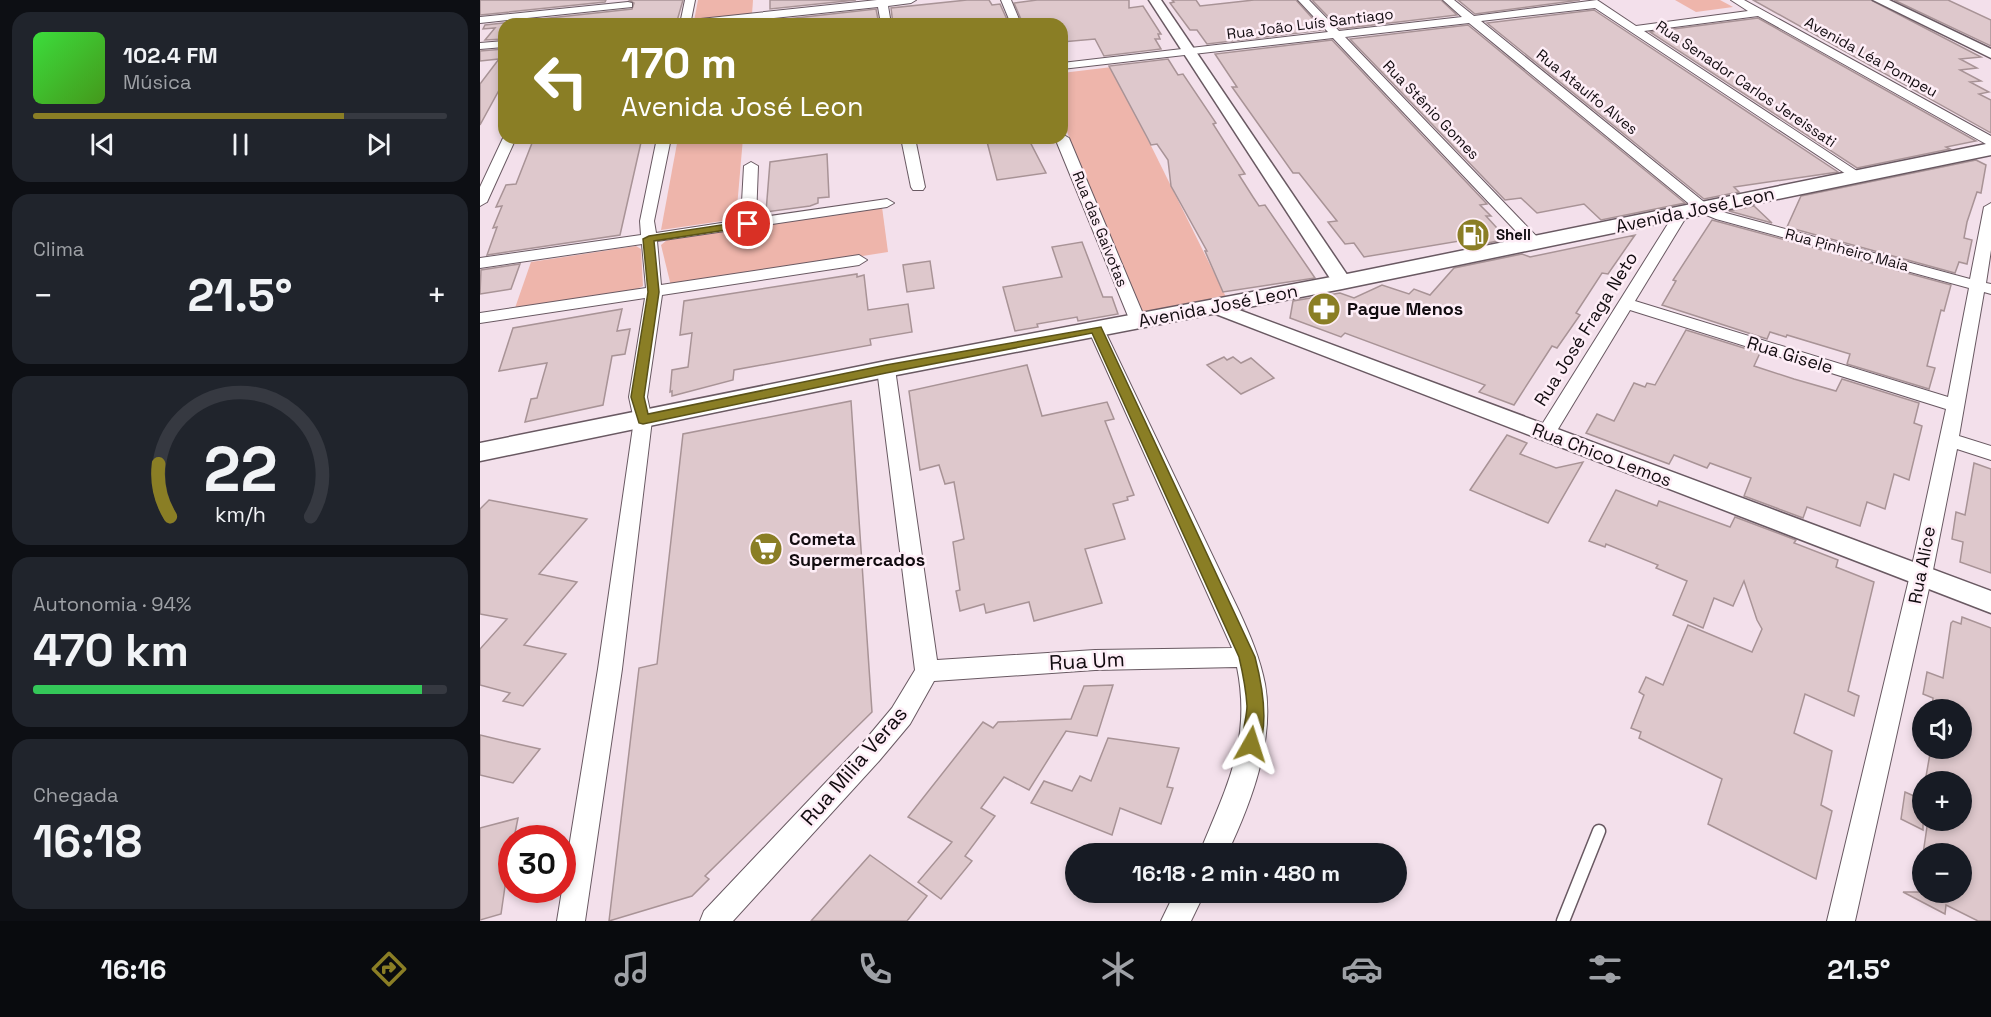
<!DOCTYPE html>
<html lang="pt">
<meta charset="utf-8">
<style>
:root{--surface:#171b24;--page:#20242c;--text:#f1f3f6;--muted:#9ea1a6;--line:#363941;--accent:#8a7e25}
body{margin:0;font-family:"Space Grotesk",sans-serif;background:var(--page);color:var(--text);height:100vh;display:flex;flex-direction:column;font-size:22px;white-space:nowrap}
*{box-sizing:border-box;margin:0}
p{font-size:20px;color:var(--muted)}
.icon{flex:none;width:33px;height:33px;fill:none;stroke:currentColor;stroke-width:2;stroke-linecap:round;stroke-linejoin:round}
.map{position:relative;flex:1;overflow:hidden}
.details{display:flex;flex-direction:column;gap:12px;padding:12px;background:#0d0f14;width:480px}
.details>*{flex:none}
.hud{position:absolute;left:18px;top:18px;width:570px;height:126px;border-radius:18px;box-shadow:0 3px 9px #0003;background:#8a7e25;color:#fff;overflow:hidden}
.buttons{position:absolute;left:1432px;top:699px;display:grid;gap:12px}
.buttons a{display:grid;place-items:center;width:60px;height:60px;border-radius:50%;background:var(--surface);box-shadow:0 3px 9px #0003;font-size:30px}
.speed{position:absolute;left:18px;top:825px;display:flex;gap:12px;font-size:30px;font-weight:700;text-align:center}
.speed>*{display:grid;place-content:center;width:78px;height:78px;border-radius:50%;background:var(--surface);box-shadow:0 3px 9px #0003;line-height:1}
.speed .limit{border:9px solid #d22;background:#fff;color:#111}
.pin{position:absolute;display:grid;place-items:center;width:51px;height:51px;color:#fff;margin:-26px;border:3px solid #fff;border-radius:50%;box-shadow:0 2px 6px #0007}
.me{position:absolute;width:66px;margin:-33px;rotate:6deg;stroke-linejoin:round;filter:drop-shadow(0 0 4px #0008)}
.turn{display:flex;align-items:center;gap:21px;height:126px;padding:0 24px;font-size:27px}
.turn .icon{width:78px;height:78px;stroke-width:2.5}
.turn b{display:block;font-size:42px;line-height:51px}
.big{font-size:45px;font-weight:800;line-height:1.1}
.details .tile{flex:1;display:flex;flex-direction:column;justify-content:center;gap:9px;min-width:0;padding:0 21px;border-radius:18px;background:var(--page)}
.details .dial{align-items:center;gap:0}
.dial svg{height:156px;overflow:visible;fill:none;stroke:var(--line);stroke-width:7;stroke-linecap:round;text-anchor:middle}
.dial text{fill:var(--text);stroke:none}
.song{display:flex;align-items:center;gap:18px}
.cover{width:72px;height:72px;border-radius:9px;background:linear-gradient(135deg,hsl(120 70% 55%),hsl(100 70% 35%))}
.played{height:6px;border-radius:3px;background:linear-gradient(90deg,var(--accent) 75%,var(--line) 75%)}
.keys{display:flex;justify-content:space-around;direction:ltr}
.heat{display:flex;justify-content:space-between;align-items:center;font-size:33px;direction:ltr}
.charge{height:9px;border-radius:4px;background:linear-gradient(90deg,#34c759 94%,var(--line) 0)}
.trip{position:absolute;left:585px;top:843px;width:342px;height:60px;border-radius:30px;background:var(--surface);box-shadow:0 3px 9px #0003;font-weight:800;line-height:60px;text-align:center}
.tab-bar{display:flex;height:96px;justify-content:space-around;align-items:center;background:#090b0e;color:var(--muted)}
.tab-bar .icon{width:42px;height:42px}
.tab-bar .selected{color:var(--accent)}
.tab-bar b{font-size:27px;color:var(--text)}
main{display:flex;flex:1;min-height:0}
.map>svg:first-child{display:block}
.green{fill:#eeb5ab}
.building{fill:#dec8cc;stroke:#a89396;stroke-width:1.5}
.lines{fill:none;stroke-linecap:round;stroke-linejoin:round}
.service-casing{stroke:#695962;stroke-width:15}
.minor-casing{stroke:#695962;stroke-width:2}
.tertiary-casing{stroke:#695962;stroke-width:3}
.secondary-casing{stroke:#695962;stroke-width:3}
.service{stroke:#fff;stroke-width:12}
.minor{fill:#fff;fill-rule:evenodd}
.tertiary{fill:#fff;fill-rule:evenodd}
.secondary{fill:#fff;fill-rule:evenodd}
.route{fill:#8a7e25;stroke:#5a5218;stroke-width:1.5}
.labels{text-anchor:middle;stroke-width:5;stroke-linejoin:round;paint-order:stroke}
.far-street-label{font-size:15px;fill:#110b0f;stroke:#feeef7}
.far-poi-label{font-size:15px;font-weight:bold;fill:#110b0f;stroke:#feeef7;text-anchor:start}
.street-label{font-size:18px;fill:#110b0f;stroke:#feeef7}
.poi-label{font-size:18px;font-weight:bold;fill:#110b0f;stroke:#feeef7;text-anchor:start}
.near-street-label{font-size:21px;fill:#110b0f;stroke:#feeef7}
</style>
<main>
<section class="details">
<div class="tile">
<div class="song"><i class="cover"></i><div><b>102.4 FM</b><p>Música</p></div></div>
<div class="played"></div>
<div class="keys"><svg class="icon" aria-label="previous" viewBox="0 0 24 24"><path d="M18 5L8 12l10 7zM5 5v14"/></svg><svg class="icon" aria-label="pause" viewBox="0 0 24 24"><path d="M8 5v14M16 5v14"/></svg><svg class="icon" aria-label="next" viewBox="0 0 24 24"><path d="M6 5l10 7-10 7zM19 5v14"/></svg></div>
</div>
<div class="tile"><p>Clima</p>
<div class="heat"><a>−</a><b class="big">21.5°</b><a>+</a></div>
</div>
<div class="tile dial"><svg viewBox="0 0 100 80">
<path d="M14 69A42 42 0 1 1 86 69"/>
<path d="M14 69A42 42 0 0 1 8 42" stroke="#8a7e25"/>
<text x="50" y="56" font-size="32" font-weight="700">22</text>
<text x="50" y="72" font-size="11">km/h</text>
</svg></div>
<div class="tile"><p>Autonomia · 94%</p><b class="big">470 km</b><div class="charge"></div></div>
<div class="tile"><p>Chegada</p><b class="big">16:18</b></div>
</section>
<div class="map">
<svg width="1511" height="921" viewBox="0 0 1511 921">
<rect width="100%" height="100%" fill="#f3e0eb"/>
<!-- green -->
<g class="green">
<path d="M218,0H273L272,15L214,21Z"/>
<path d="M1195,0H1240L1253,7L1216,12Z"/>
<path d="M632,67L747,299L659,315L582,119V73Z"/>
<path d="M198,138H263L256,219L181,230Z"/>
<path d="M402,207L408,252L191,286L181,245L187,240Z"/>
<path d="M156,246L161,249L163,286L153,291L35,308L51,262Z"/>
</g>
<!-- building -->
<g class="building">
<path d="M0,0H126L125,2L0,15Z"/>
<path d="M149,0H203L197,21L169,24H24V39L5,40L15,28L3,29L5,25L152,9L154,3Z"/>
<path d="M290,0H376L290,9Z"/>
<path d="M487,0H509L512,5L520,4L529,24H413L411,8Z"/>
<path d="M557,0H649V8L663,6L681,34H678L680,39H675L681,49L624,56L615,39L582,42V24H543L534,3Z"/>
<path d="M692,0H716L720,6L774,0H816L843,30L727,44L717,30H710L690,3L694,2Z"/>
<path d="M832,0H961L977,15L860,29Z"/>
<path d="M978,0H1100L995,14Z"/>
<path d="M1273,0H1391L1501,57L1480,59L1497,68L1480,70L1501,81L1490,82L1509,92L1499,94L1511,100V133Z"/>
<path d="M1414,0H1468L1511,20V46Z"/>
<path d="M396,9L399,24H289V21Z"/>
<path d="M1114,10L1358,172L1254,187L1259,192L1224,199L1007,23Z"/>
<path d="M1278,18L1496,141L1466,147L1470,149L1377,168L1170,32Z"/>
<path d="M988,25L1205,203L1121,220L1104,204L1057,213L1041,198L1025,200L870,39Z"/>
<path d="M852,40L1007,204L1000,205L1011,216H1006L1027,239L993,246L998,241L997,238L884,257L874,243L865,244L848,222L857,221L819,173H813L752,87H757L735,54Z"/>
<path d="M24,49V81L0,125V84L19,59L0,61V51Z"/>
<path d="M688,59L698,75L703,74L736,123L733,124L765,174L759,175L773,197L779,206L785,205L835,278L743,292L725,251H727L691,186L688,160L677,144L671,145L668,139L629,66Z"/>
<path d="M54,138H162L140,235L7,255L17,227L13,228L22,206L16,207L26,185L36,184Z"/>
<path d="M506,138H548L566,173L517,180Z"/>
<path d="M347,154L349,197L338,198V203L330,206L286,212L290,162Z"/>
<path d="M1496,160L1506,165L1501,193L1497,192L1487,222L1484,238L1492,240L1487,264L1479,262L1475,273L1307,227L1321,196Z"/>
<path d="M1274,206L1292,223L1249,211Z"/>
<path d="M1232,220L1471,285L1464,311L1461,310L1447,366L1455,368L1449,389L1367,364L1370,354L1307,335L1306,337L1290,332L1287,339L1182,305L1196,281L1193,280Z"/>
<path d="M1155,235L1128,274L1122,273L1096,313L1100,315L1077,348L1072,346L1034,405L999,392L1005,385L865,333L861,337L810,318L813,301L860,293L874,298L902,285L929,294L934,289L950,295L974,268L1042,254L1050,257Z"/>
<path d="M602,242L623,297H632L638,314L598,321L597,317L557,324L558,327L535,331L523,287L582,277L572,247Z"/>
<path d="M450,261L454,288L427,292L423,265Z"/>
<path d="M40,264L31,289L0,294L1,270Z"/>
<path d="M377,274V277L384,275L388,310L428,304L432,332L390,339L391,345L254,370L253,380L192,396V391L190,392L192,370L208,367L212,333L200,335L204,301Z"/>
<path d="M142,309L137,331L150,329L145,354L132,356L123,405L45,422L51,399L57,398L67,363L19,371L33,328Z"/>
<path d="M1206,330L1280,353L1274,366L1314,379L1356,391L1362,379L1439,403L1434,423L1442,426L1429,480L1414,474L1405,509L1387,502L1380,526L1327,507L1323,518L1264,496L1271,478L1230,463L1227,468L1194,455L1189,464L1106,433L1117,414L1134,421L1154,383L1165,387L1167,383L1175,385Z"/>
<path d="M744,357L747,360L753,357L761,363L771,358L794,378L761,394L727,365Z"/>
<path d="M547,365L562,416L627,402L634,419L625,421L654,495L647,497L648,500L633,504L645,539L605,549L622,603L554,621L549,602L506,613L504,604L480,611L476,591L480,590L473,542L484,539L474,482L465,484L459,465L440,470L429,391Z"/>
<path d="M371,401L392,712L225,876L229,879L212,896L129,921L159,668L177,664L203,434Z"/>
<path d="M1027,435L1047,443L1040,454L1076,468L1103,462L1068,523L990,490Z"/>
<path d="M1494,463L1511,469V573L1480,562L1483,542L1472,539L1476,512L1485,515Z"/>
<path d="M1136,490L1177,506L1179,501L1250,527L1255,517L1316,540L1314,543L1358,560L1356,567L1394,582L1368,691L1379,696L1374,716L1325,694L1314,733L1352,751L1341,805L1352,811L1336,879L1228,824L1242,779L1159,738L1161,732L1151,728L1164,695L1159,692L1166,677L1183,685L1208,625L1272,652L1282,629L1277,620L1264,581L1253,606L1234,598L1223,628L1193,615L1207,581L1176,568L1178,565L1126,544L1125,547L1109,541Z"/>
<path d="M9,500L107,519L59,574L97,582L44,645L86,654L43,706L23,701L30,693L0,685V649L27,619L0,614V509Z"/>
<path d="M1482,617L1511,628V921H1498L1466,905L1465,914L1423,892H1482V854H1443L1448,820H1482V782H1445L1451,748H1482V710H1452L1453,698L1443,694L1447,672L1463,678L1471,623L1473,621L1481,624Z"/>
<path d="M633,685L617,736L586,731L549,790L524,777L501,808L515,816L485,856L492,861L461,899L438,882L472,842L428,817L503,722L513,728L518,722L591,719L604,686Z"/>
<path d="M0,735L29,742L60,749L33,783L0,775Z"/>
<path d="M628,738L699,748L687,787L693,788L681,824L640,808L632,835L551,803L564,781L592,791L600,776L611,781Z"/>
<path d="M1425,792L1443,800V830L1421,819Z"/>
<path d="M38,818L34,838H32L21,914L0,920V828Z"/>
<path d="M390,855L447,896L427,921H331Z"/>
</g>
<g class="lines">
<!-- service casing -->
<g class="service-casing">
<path id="service" d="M1083,921L1119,831"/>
</g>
<!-- minor casing -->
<g class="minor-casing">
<g id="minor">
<path d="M205,0H215L211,20L397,0H436L431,3L408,6L411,24H401L398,7L238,24H200Z"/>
<path d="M521,0H531L541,24H531Z"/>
<path d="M818,0H829L859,31L982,17L963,0H974L994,16L1117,0L1156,26L1268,11L1251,0H1264L1511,136V145L1506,144L1278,16L1164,31L1380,173L1382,176L1380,179L1375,180L1115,8L1001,21L1229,206L1246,213L1490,279L1504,207L1511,203V250L1506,283L1511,284V294L1504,292L1479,436L1511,446V460L1477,449L1452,575L1375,921H1347L1430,575L1466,409L1150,310L1072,439L1065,440L1058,439L1056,434L1196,211H1206L1208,214L1155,301L1468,397L1489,288L1236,219L1219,212L989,23L865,37L1060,240L1063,243L1060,246H1050L853,38L582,69V63L848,32Z"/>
<path d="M148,2L152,3V7L0,23V17Z"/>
<path d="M24,41V47L0,49V43Z"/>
<path d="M582,134L589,138L666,321L664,325H652L650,321L575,138H582Z"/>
<path d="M24,136V138H36L7,202L0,206V187Z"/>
<path d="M177,138H191L174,221L176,233L261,220L264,166L271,162L278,166L276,218L407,199L414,203L407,207L177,241L181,285L379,255L387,260L379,265L182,295L167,397L172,420L142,669L105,921H77L118,669L154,420L149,397L165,298L0,323V313L166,288L162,244L0,268V258L161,235L160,221Z"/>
<path d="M421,138H435L445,187L443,190H433L431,187Z"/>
<path d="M616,324L624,329L759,611C770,635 780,658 785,684C795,741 771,803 747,854H719C746,788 772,741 757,667L615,670L454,681L430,724L399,761L253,921H220L224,911L381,745L412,708L435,670L397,369L400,365H412L415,369L457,660L615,650L752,648L608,329Z"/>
<path d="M695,892H725L711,921H681Z"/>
</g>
</g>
<!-- tertiary casing -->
<g class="tertiary-casing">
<g id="tertiary">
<path d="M669,0H681L872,282L869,286H855Z"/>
<path d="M1393,0H1409L1511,49V58Z"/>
<path d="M735,301L1511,591V613L728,311L725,307L728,303Z"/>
</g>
</g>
<!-- secondary casing -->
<g class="secondary-casing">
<path id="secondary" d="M1511,143V155L862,289L406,377L0,461V443L406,361L862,275Z"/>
</g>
<!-- service -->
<use href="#service" class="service"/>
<!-- minor -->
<use href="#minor" class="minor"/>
<!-- tertiary -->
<use href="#tertiary" class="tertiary"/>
<!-- secondary -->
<use href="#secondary" class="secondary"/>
</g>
<!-- route -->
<path class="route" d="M268,221L272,222V226L174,241L179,292L164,397L168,414L406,365L621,327L775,657C782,684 789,724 778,750L771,752L765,750C759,737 767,720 767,706C766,689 763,674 759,657L612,333L406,373L163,424L159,423L151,397L168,292L163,239L169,236Z"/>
<!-- icons -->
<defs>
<g id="fuel-disc" transform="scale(1.725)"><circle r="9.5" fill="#8a7e25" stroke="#feeef7"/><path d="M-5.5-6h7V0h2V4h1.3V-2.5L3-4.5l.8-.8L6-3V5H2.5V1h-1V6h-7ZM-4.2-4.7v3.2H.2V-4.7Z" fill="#fff"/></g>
<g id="pharmacy-disc" transform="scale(1.725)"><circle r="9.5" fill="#8a7e25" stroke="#feeef7"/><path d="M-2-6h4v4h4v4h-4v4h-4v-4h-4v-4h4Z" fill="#fff"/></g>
<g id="supermarket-disc" transform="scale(1.725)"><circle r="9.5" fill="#8a7e25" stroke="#feeef7"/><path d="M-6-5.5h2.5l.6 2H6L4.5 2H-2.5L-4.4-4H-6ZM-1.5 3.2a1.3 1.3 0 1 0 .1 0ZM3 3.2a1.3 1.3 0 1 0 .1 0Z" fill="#fff"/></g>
</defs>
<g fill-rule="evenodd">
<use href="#fuel-disc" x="993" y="235"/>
<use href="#pharmacy-disc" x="844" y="309"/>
<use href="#supermarket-disc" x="286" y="549"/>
</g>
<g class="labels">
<!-- far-street labels -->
<g class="far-street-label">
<text transform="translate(830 24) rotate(-7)" y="5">Rua João Luís Santiago</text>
<text transform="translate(1391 57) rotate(29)" y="5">Avenida Léa Pompeu</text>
<text transform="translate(1266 84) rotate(34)" y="5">Rua Senador Carlos Jereissati</text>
<text transform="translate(1107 92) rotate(39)" y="5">Rua Ataulfo Alves</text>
<text transform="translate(951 110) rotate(46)" y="5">Rua Stênio Gomes</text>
<text transform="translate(620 229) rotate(68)" y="5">Rua das Gaivotas</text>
<text transform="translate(1367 250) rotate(15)" y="5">Rua Pinheiro Maia</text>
</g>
<!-- far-poi labels -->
<g class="far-poi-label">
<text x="1016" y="240">Shell</text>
</g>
<!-- street labels -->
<g class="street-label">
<text transform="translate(1215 210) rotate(-12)" y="6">Avenida José Leon</text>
<text transform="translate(738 306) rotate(-11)" y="6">Avenida José Leon</text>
<text transform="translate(1106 329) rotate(-58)" y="6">Rua José Fraga Neto</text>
<text transform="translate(1310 355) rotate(17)" y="6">Rua Gisele</text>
<text transform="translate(1122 455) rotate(21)" y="6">Rua Chico Lemos</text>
<text transform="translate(1442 565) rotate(-79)" y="6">Rua Alice</text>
</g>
<!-- poi labels -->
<g class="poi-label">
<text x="867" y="315">Pague Menos</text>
<text x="309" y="545">Cometa<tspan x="309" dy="21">Supermercados</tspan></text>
</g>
<!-- near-street labels -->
<g class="near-street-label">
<text transform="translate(607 661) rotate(-3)" y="7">Rua Um</text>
<text transform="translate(374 766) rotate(-49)" y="7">Rua Milia Veras</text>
</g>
</g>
</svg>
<div class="buttons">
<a><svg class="icon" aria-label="sound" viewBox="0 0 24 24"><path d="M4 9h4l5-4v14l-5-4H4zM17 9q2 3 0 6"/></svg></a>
<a>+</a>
<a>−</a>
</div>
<div class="speed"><div class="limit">30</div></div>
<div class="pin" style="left:268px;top:224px;background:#d93025"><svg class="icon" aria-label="arrive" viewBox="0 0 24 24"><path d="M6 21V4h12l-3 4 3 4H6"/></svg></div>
<svg class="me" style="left:771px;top:744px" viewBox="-20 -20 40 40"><path d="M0-17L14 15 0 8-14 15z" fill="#8a7e25" stroke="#fff" stroke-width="4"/></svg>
<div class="trip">16:18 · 2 min · 480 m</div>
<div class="hud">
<div class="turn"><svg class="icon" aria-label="left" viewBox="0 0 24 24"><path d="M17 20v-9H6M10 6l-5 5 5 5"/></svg><div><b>170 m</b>Avenida José Leon</div></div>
</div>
</div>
</main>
<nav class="tab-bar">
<b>16:16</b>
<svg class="icon selected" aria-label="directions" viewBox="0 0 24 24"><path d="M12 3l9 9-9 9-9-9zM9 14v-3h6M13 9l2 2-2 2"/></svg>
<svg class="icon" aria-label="music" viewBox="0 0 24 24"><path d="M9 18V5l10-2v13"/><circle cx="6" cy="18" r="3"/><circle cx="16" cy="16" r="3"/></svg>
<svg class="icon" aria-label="phone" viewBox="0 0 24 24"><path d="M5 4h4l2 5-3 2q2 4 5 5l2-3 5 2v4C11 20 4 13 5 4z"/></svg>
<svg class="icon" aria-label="climate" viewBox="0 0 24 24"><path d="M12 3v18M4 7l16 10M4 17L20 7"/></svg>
<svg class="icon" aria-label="car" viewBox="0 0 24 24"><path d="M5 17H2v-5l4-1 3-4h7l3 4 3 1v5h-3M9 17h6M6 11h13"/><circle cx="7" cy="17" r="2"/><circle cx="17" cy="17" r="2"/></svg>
<svg class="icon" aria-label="filters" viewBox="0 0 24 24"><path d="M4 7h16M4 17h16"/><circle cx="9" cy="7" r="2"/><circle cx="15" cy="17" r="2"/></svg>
<b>21.5°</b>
</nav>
